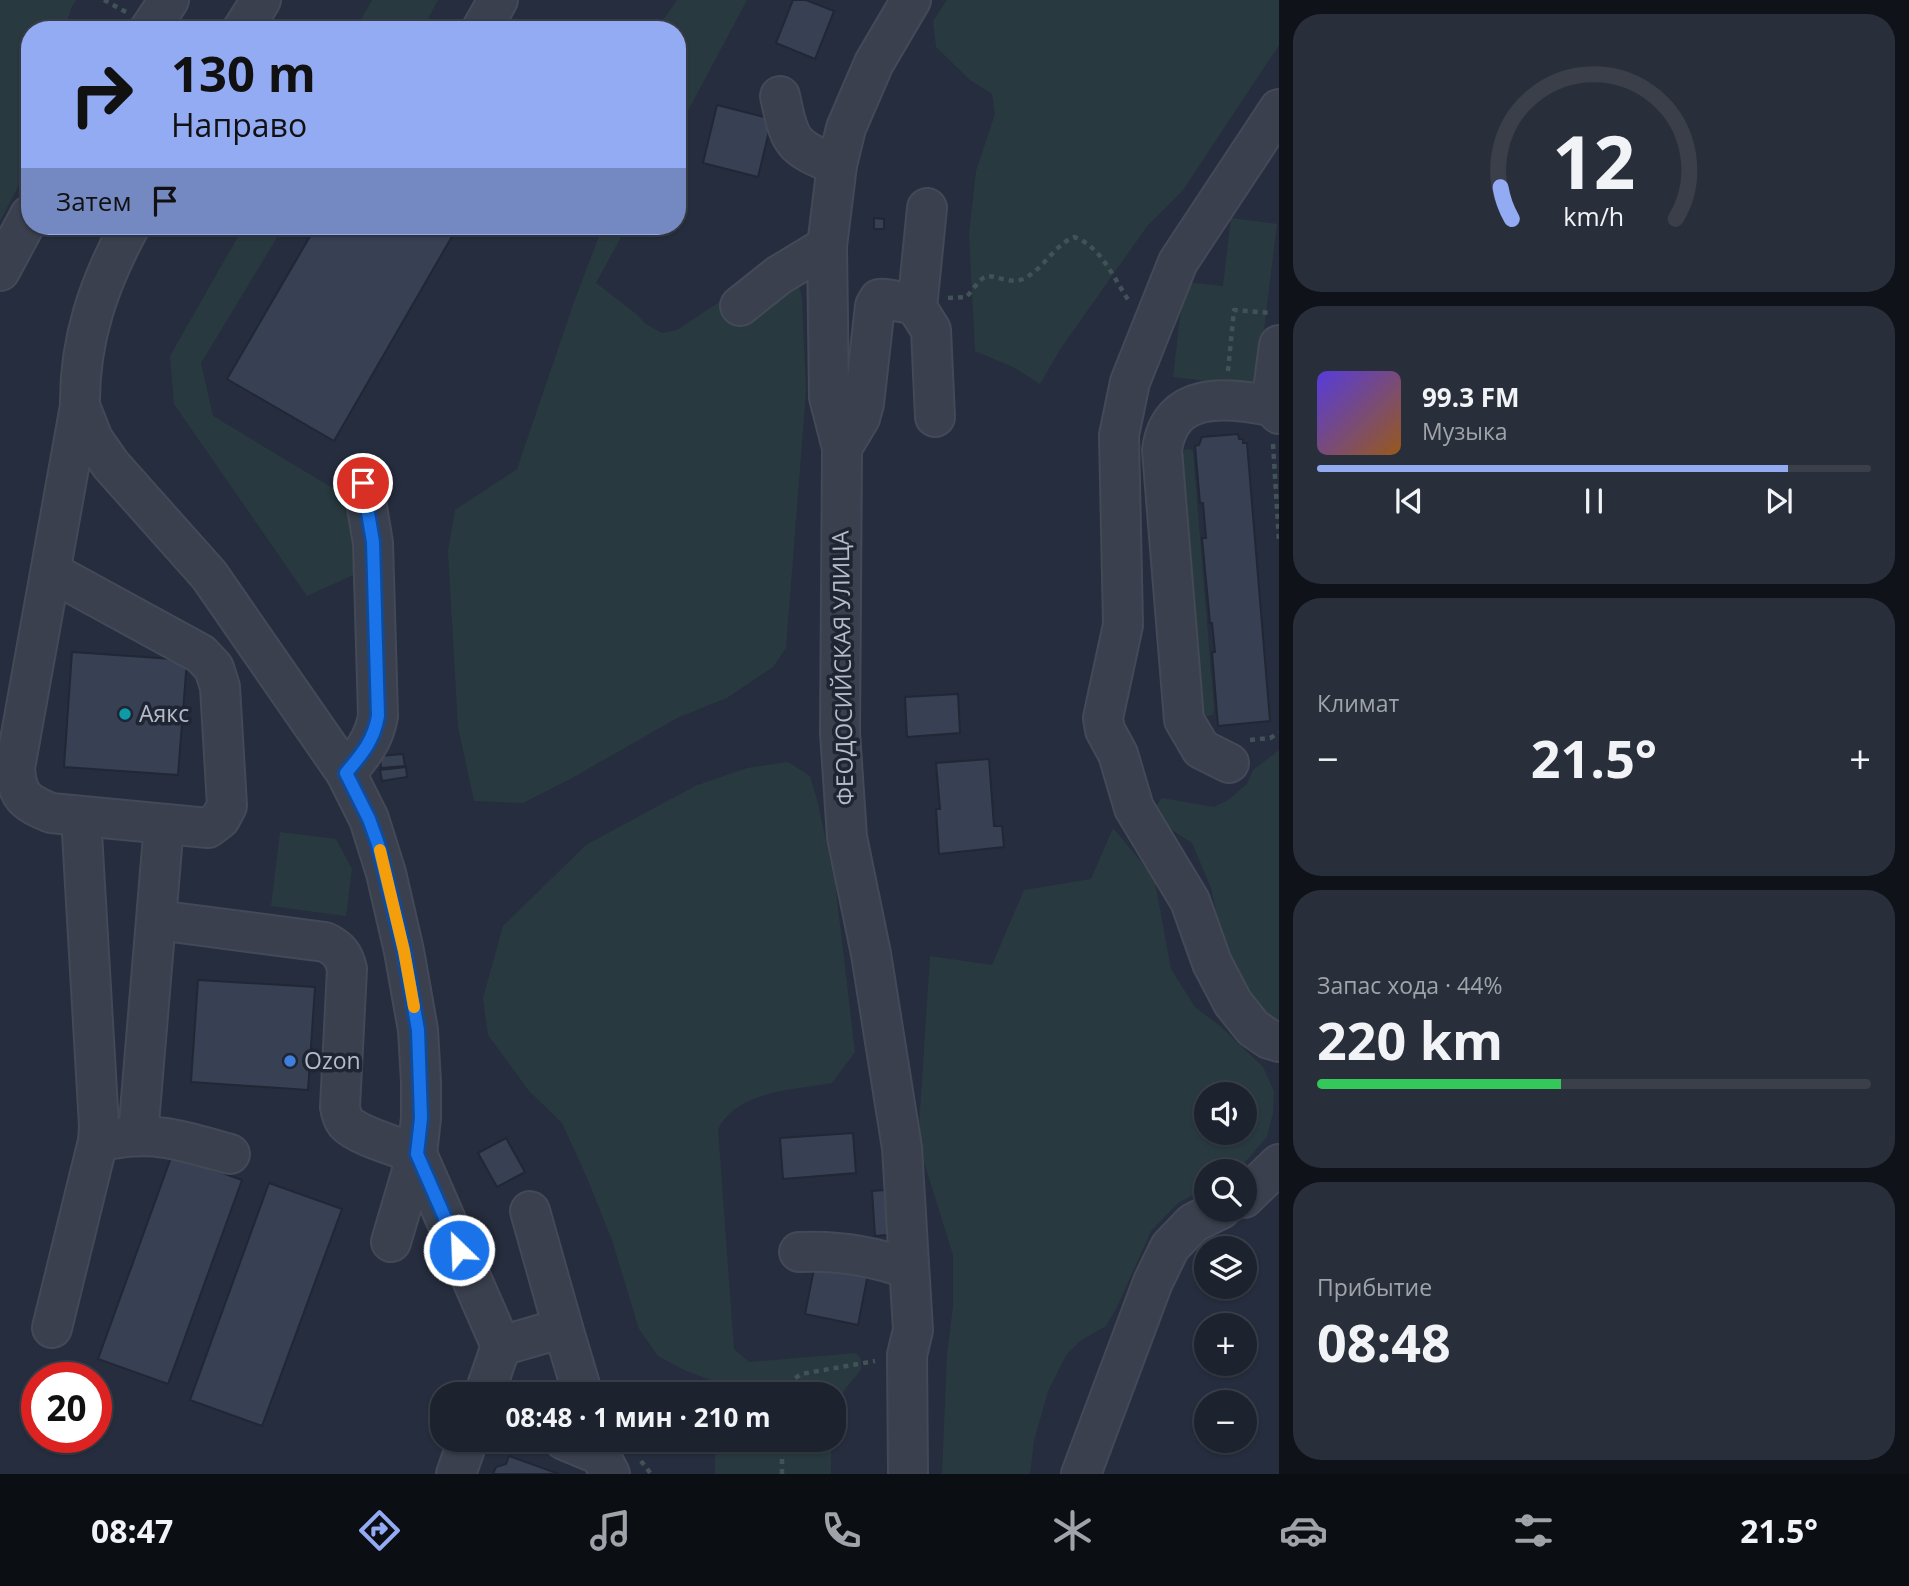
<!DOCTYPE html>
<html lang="ru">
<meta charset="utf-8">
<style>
:root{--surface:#1c222e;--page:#292f3a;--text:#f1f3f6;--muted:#a0a4aa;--line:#3a3f4a;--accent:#92abf3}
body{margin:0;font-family:"Open Sans",sans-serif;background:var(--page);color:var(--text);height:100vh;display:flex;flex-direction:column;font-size:26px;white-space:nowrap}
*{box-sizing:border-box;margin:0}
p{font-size:23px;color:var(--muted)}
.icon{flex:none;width:38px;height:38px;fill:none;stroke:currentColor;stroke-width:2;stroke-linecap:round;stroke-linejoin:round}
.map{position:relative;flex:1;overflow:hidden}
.side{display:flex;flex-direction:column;gap:14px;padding:14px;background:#0f1319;width:630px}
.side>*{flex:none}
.guide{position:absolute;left:21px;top:21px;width:665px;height:214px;border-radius:28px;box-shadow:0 2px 5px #0004,0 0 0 2px var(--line);background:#92abf3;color:#111;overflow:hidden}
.tools{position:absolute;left:1194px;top:1082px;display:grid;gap:14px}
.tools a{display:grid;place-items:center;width:63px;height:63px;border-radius:50%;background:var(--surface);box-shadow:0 2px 5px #0004,0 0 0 2px var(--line);font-size:35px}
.speed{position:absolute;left:21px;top:1362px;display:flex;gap:14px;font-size:35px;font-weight:700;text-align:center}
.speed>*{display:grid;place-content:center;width:91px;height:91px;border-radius:50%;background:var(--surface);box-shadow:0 2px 5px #0004,0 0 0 2px var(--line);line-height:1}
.speed .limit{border:10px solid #d22;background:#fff;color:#111}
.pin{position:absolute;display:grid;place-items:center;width:60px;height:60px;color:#fff;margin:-30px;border:4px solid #fff;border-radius:50%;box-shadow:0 2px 7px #0007}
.me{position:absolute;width:77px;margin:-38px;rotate:336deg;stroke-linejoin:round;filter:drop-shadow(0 0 5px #0008)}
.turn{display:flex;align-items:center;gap:24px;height:147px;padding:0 35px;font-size:32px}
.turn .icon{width:91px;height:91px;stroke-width:2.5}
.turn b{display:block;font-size:49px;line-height:60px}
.then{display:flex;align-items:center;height:66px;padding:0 35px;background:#0003;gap:14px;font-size:26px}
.big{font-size:52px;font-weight:700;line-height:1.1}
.side .tile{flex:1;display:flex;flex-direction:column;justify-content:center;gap:10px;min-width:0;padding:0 24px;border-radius:28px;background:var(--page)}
.side .dial{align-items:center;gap:0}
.dial svg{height:182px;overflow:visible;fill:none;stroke:var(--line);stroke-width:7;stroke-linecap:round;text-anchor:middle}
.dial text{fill:var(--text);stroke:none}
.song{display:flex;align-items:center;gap:21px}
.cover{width:84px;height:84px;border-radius:10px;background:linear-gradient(135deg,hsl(250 70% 55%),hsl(30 70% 35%))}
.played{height:7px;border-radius:4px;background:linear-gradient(90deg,var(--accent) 85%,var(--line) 85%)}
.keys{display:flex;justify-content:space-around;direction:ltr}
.heat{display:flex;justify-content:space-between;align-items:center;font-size:38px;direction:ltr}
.charge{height:10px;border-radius:5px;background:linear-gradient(90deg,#34c759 44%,var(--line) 0)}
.trip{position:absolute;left:430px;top:1382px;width:416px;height:70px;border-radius:28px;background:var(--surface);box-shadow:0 2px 5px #0004,0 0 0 2px var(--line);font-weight:700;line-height:70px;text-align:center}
.dock{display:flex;height:112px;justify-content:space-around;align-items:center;background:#0b0e12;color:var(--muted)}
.dock .icon{width:49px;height:49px}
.dock .selected{color:var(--accent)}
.dock b{font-size:32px;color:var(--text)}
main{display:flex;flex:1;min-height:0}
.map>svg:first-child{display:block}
.green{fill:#283a3f;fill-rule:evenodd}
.building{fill:#384154;stroke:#212735;stroke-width:2}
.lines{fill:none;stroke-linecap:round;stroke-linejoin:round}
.minor-casing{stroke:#434957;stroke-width:42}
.path{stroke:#415357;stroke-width:4.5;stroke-dasharray:5 5;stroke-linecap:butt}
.minor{stroke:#3a404e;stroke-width:38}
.route-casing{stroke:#114b97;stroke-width:18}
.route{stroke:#1a73e8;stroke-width:12}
.slow{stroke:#f59e0b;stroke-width:12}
.culture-dot{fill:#0f9aa8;stroke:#1f2533;stroke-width:2.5}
.shop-dot{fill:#3f7fe0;stroke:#1f2533;stroke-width:2.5}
.labels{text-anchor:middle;stroke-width:7;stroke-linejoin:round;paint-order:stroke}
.street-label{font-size:23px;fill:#b6bbc9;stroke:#1f2533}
.poi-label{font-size:23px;fill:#b6bbc9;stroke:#1f2533;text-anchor:start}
</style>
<main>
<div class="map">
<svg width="1279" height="1474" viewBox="0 0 1279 1474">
<rect width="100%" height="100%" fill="#262d3e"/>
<!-- green -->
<g class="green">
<path d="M0,0H76L71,8L65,30H30V164L0,221Z"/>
<path d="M372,0H438L422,30H355Z"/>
<path d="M677,0H747L677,131V30H656Z"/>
<path d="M947,0H1279V45L1183,190L1148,225L1061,348L1040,384L1015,368L975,351L969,234L976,171L995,114L992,94L970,80L936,47L933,21Z"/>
<path d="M1231,218L1277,224L1257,387L1173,377L1184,282L1223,286Z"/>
<path d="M244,226H284L201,363L213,416L351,499L360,572L307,596L174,404L170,356Z"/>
<path d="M603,226H627L596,283L635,313L646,324L662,333L677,330L724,299L798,278L802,299L806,391L786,648L773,667L727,698L679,717L572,778L523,803L474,801L458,727L448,551L455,510L517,469L575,299Z"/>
<path d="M1189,449L1193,451L1214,708L1213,715L1207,716L1202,711L1182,457L1184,450Z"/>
<path d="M1279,750V1034L1263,1024L1223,943L1211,888L1192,843L1169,828L1158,816L1156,806L1162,798L1214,807L1228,800L1247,784L1253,770Z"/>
<path d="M788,762L810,776L817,799L835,882L855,1052L832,1083C794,1090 738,1090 718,1129L734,1349L749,1362L856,1353L861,1359V1370L845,1389L835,1413V1395H732L727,1386L684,1370L658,1356L639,1329L612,1240L587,1178L562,1123L529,1091L488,1035L483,998L503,926L586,845L695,786L747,768Z"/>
<path d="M1113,828L1154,877L1171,969L1195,1007L1220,1026L1263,1067L1274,1091L1273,1113L1267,1137L1247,1160L1233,1171H1206V1188L1178,1203L1151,1231L1117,1307L1106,1326L1080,1341L1067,1354L1048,1391L1034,1441L1030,1474H942L947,1355L953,1306V1255L918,1143L930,956L992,965L1024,890L1091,879ZM1206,1094H1244V1132H1206Z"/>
<path d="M280,832L336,839L352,869L346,916L271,906Z"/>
<path d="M720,1440H831V1474H715V1456Z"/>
</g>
<!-- building -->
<g class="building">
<path d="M793,0H806L834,11L815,59L776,43Z"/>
<path d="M717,105L772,119L758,177L703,163Z"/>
<path d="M874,218L884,219V229H874Z"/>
<path d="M316,226H441L454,233L334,441L227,379Z"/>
<path d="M1238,434L1239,439H1243V443H1247L1270,721L1218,726L1212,652H1215L1212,623H1210L1202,538H1206L1203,503H1200L1195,446L1199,445L1202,437Z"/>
<path d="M72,652L187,660L178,775L64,767Z"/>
<path d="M958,694L960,733L907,737L905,697Z"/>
<path d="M403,754L405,766L381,768L380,756Z"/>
<path d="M989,759L994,826H1002L1004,847L939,854L936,809H940L936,763Z"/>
<path d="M406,767L407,777L382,781L380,770Z"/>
<path d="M198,980L315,987L308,1090L191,1082Z"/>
<path d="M853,1133L856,1173L783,1179L780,1138Z"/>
<path d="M506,1138L525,1172L497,1187L478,1153Z"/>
<path d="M172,1155L242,1180L168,1384L98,1359Z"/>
<path d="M269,1183L342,1209L262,1426L190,1400Z"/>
<path d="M885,1190L888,1235L875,1236L872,1191Z"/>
<path d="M815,1264L868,1274L858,1325L805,1314Z"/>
<path d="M509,1456L559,1474H493L496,1467L506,1464Z"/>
</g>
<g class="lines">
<!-- minor casing -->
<g class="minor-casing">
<g id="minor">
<path d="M149,30L169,0"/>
<path d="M242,30L261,0"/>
<path d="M481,30L498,0"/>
<path d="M780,96C790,143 791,147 837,165"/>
<path d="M1279,109L1178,262L1130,382L1119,435L1123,625L1103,718L1105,730L1118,754L1134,808L1190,901L1212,963L1233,1003L1253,1028L1269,1039L1279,1042"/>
<path d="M0,271L30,215"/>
<path d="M914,303L931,330L935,417"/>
<path d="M740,306L779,275L827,246"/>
<path d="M1279,345L1271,406L1279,414"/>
<path d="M80,406L93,439L111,465L209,575L346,773L369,819L386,873L404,951L418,1030L421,1082V1118L417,1154L391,1242"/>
<path d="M842,448L860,418L864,404L875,306L879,299C892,296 907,310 918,298L927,208"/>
<path d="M51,572L201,654L214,668L220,687L227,806L220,819L208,828L51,813C25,802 17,797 15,768L80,406C79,340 99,283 130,226"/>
<path d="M1229,763L1201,749L1184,720L1162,450C1170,391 1225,397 1271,406"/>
<path d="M346,773C362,754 374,740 378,716L373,543L363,483"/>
<path d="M157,920L325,942C338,948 344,955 347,969L340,1107C341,1113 342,1118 346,1123C358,1136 399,1147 417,1154L501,1346L484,1395"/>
<path d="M138,1135L164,824"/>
<path d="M112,1139C159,1131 186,1142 230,1154"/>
<path d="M1244,1198L1279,1164"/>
<path d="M530,1211L563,1328"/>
<path d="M799,1252C837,1250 873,1256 909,1269"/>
<path d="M52,1328L98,1141L99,1126L81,816"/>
<path d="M501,1346L563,1328L583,1395"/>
<path d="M564,1440L600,1455L610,1474"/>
<path d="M456,1474L468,1440"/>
<path d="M908,1474L907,1355L913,1330L902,1148L871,954L847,837L840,733L842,448L829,397L827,246L837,165L846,128L874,63L911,0"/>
<path d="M1081,1474L1153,1282L1170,1247L1193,1223L1221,1209"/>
</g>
</g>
<!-- path -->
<g class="path">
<path d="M104,0L126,12"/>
<path d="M948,298L966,297C972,292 978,280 985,277C993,273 1009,285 1023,279C1044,269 1053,246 1074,237C1101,246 1114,279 1129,301"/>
<path d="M1228,371L1234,310L1271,313"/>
<path d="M1273,444L1279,541"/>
<path d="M1250,740L1270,738L1279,733"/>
<path d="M785,1395L794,1379L801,1374L875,1361"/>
<path d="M641,1461L651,1474"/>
<path d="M782,1474V1440"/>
</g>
<!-- minor -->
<use href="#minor" class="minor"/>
</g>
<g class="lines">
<!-- route casing -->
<g class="route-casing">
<path id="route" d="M363,483L373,542L378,716C374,740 362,754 346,773L369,819L378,844L404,951L418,1030L421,1118L417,1154L459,1250"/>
</g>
<!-- route -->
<use href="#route" class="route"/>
<!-- slow -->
<path class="slow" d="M380,850L404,951L414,1007"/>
</g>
<!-- markers -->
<circle class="culture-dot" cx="125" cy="714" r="7"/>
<circle class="shop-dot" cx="290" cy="1061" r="7"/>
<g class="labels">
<!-- street labels -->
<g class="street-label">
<text transform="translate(843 668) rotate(-91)" y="8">ФЕОДОСИЙСКАЯ УЛИЦА</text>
</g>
<!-- poi labels -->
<g class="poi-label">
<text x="139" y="722">Аякс</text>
<text x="304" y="1069">Ozon</text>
</g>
</g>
</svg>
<div class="tools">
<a><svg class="icon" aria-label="sound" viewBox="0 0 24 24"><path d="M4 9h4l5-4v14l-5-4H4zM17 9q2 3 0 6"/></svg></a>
<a><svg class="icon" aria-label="search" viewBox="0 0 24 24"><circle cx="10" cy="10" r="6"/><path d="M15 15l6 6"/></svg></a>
<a><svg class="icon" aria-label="layers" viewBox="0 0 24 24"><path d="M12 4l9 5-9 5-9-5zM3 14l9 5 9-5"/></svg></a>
<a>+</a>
<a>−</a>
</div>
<div class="speed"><div class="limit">20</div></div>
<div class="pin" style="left:363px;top:483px;background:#d93025"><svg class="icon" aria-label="arrive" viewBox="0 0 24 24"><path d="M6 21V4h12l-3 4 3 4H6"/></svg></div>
<svg class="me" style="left:459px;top:1250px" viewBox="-20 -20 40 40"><circle r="17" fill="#1a73e8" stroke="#fff" stroke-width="3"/><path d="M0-11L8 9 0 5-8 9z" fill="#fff"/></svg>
<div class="trip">08:48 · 1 мин · 210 m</div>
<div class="guide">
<div class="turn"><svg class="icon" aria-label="right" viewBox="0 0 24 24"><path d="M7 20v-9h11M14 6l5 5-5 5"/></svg><div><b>130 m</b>Направо</div></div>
<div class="then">Затем<svg class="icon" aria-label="arrive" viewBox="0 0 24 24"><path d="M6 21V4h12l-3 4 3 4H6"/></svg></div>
</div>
</div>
<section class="side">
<div class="tile dial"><svg viewBox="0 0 100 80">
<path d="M14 69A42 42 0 1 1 86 69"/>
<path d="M14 69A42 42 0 0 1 9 55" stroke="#92abf3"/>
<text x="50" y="56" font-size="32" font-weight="700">12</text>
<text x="50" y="72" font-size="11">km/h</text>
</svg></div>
<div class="tile">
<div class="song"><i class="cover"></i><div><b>99.3 FM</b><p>Музыка</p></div></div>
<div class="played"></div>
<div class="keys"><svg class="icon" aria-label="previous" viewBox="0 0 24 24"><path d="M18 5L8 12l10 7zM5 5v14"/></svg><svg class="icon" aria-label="pause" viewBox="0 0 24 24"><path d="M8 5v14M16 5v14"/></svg><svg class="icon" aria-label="next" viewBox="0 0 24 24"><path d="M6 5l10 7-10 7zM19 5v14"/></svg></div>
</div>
<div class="tile"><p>Климат</p>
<div class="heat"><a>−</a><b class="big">21.5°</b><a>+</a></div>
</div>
<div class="tile"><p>Запас хода · 44%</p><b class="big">220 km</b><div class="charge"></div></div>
<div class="tile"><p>Прибытие</p><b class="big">08:48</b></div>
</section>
</main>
<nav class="dock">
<b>08:47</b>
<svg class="icon selected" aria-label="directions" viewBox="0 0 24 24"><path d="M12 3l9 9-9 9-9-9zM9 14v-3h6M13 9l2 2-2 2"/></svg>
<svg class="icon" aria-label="music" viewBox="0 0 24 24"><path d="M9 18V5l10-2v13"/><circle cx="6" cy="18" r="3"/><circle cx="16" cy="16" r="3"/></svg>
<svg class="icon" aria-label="phone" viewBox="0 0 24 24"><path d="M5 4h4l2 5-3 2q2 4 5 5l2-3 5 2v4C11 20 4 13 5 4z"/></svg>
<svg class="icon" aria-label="climate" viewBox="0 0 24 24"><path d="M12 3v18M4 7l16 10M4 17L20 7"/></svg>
<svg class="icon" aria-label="car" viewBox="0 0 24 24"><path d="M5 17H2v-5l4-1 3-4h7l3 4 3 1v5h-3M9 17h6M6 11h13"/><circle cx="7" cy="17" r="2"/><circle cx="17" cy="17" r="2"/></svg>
<svg class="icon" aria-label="filters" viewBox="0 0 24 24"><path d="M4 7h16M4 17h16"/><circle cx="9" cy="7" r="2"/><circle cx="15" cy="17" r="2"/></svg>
<b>21.5°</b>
</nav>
